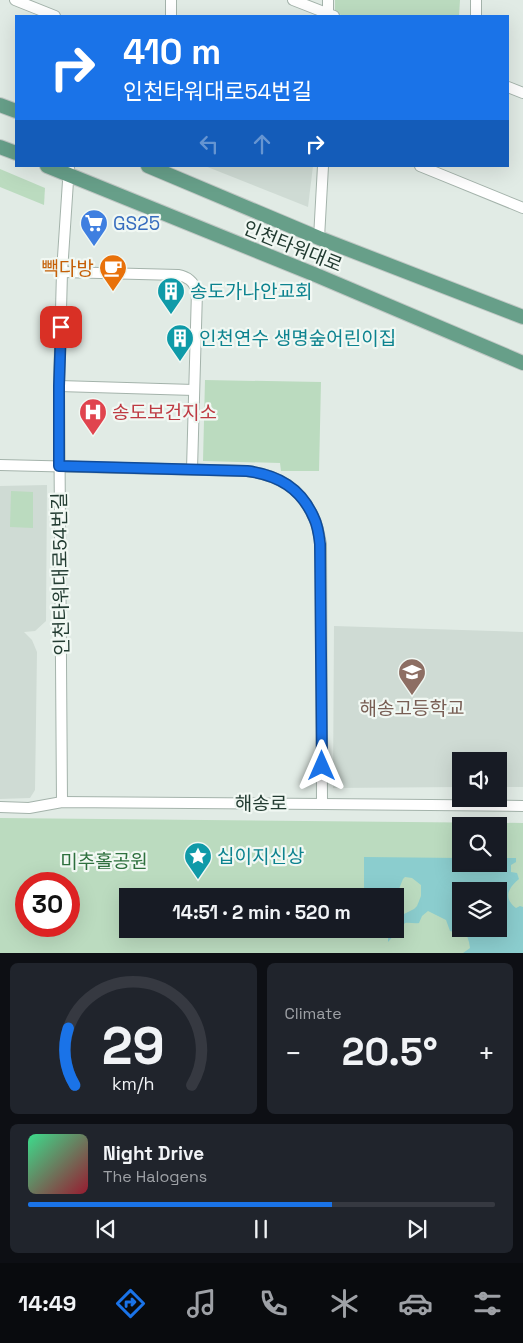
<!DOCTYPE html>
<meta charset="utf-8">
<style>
:root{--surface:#171b24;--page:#20242c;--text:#f1f3f6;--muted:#9ea1a6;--line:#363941;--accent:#1a73e8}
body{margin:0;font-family:"Space Grotesk","Noto Sans KR",sans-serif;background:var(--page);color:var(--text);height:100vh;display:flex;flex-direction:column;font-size:19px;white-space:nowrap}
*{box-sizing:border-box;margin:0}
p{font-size:16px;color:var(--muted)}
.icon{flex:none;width:28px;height:28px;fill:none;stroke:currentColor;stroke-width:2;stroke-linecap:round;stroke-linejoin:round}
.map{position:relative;height:953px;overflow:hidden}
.side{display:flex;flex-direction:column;gap:10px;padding:10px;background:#0d0f14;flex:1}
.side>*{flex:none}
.hud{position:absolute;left:15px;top:15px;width:494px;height:152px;border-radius:0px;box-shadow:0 5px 20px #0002;background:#1a73e8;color:#fff;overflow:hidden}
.tools{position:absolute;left:452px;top:752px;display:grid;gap:10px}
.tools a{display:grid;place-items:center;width:55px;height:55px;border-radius:0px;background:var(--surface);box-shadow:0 5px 20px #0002;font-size:25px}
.speed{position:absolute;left:15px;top:872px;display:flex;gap:10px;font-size:25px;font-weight:700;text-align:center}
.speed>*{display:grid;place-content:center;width:65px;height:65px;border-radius:50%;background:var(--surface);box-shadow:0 5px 20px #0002;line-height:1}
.speed .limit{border:8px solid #d22;background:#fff;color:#111}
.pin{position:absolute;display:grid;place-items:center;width:42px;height:42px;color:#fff;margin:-21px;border-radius:10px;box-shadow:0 2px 8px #0006}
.me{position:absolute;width:55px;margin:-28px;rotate:0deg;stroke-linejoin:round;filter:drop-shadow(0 0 4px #0008)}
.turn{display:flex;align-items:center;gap:18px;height:105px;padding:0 25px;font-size:22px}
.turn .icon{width:65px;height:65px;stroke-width:2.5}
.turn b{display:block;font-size:35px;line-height:42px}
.lanes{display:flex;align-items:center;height:48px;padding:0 25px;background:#0003;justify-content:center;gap:25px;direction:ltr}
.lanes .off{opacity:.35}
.big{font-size:38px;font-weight:800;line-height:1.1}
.side .tile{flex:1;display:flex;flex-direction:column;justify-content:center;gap:8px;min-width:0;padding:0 18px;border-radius:8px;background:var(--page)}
.side .dial{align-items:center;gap:0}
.dial svg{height:130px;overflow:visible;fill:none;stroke:var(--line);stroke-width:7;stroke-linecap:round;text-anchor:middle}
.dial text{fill:var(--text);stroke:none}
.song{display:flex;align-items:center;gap:15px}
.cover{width:60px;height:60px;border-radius:8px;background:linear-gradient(135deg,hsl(150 70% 55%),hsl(350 70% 35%))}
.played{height:5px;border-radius:2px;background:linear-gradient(90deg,var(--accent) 65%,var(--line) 65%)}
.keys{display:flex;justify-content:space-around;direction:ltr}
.heat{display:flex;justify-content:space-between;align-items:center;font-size:28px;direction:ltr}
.side .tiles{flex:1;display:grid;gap:10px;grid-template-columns:1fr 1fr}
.tile:last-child{grid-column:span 2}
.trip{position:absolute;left:119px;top:888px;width:285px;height:50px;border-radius:0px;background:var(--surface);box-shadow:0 5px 20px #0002;font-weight:800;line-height:50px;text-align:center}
.dock{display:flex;height:80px;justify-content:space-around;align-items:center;background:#090b0e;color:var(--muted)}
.dock .icon{width:35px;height:35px}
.dock .selected{color:var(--accent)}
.dock b{font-size:22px;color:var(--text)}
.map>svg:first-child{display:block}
.built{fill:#cfdbd4}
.green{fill:#bbdbbf;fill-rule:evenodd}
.water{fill:#8bcdce;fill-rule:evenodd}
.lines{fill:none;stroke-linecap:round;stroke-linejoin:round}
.minor-casing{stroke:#a4b3ab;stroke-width:12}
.major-casing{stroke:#c1c8c5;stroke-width:16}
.minor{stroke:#fff;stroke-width:10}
.major{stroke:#679f89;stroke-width:14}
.route-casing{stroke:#114b97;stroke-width:12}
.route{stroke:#1a73e8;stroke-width:9}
.labels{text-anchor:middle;stroke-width:4.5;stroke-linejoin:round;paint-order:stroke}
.shop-label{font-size:19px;fill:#366cbe;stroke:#f1f8f3;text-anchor:start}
.street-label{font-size:19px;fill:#223b31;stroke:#f1f8f3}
.food-label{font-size:19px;fill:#c56008;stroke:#f1f8f3;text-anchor:end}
.culture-label{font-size:19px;fill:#0d838f;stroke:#f1f8f3;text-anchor:start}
.health-label{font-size:19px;fill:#be3a42;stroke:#f1f8f3;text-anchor:start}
.education-label{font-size:19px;fill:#785e54;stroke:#f1f8f3}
.park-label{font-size:19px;fill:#2e703e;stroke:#f1f8f3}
</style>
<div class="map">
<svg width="523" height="953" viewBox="0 0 523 953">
<rect width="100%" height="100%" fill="#e1ebe5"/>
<!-- built -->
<g class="built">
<path d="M205,166H313L308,207Z"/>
<path d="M47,485L46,621L35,631L24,632L32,640L37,652L35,790L30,798L0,799V486Z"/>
<path d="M334,626L523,632V787H499V761H461V787L333,788Z"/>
</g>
<!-- green -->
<g class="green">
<path d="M335,0H460L459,16H344L335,13Z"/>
<path d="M0,169L45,188L44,205L0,187Z"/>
<path d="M205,380L321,382L319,471H281L280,463L203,461Z"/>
<path d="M11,491L33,492V528L10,527Z"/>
<path d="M0,818L523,823V953H0ZM461,826H499V864H461ZM26,884H69V926H26ZM461,891H499V929H461ZM128,896H395V929H128Z"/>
</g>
<!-- water -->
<path class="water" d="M364,857L461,858V864H499V858H516V862L511,865V872L517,873L519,879C508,888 503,898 516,908L520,906L523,907V953H463L470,948L469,942L467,936L450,931L446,920L428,911L422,916L419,923C414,924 410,922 405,923L388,942V929H395V915H402L414,909L417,906L421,896V885L412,878L405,877L403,879L399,889L393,896H364ZM461,891H499V929H461Z"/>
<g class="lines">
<!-- minor casing -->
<g class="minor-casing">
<g id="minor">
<path d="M15,0L55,16"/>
<path d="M293,0L334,16"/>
<path d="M171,16V0"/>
<path d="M328,16V0"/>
<path d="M476,16V0"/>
<path d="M508,87L523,93"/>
<path d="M420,166L523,208"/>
<path d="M319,238L323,166"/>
<path d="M62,272L178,275C188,277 193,281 197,291L192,469"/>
<path d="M59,386L194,390"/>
<path d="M0,465L247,471C278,475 301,488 314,518C318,526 319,535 321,544L322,804"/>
<path d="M62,802L59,386L62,272L69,166"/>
<path d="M0,807L29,808L62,802L322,804L523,806"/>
</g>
</g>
<!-- major casing -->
<g class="major-casing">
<g id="major">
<path d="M0,105L16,111"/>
<path d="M0,147L16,153"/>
<path d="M47,166L316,275L523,363"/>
<path d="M148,166L319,238L523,317"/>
</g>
</g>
<!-- minor -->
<use href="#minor" class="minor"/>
<!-- major -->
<use href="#major" class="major"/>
</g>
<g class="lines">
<!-- route casing -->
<g class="route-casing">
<path id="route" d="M61,327L59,386V466L247,471C278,475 301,488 314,518C318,526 319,535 320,544L322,766"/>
</g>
<!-- route -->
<use href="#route" class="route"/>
</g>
<!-- icons -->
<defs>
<g id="supermarket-pin" transform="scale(1.4375)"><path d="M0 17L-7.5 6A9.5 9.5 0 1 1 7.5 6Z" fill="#3f7fe0" stroke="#f1f8f3"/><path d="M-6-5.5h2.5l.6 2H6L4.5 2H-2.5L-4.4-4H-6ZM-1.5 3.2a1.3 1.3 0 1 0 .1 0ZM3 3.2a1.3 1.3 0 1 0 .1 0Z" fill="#fff"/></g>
<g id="cafe-pin" transform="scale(1.4375)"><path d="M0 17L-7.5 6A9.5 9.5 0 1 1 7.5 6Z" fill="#e8710a" stroke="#f1f8f3"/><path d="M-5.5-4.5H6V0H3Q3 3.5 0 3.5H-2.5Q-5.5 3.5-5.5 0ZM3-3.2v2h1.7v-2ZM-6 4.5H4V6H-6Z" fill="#fff"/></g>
<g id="building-pin" transform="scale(1.4375)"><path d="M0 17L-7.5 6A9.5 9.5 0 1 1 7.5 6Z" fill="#0f9aa8" stroke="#f1f8f3"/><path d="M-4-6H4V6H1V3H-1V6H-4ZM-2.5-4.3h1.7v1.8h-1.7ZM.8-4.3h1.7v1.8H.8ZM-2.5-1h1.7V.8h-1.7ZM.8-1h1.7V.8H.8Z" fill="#fff"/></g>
<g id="hospital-pin" transform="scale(1.4375)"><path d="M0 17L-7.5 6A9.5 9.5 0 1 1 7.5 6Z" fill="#e0444e" stroke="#f1f8f3"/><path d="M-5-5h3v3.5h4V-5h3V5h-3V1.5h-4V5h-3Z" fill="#fff"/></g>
<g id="school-pin" transform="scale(1.4375)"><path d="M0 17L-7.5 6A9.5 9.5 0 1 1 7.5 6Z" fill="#8d6e63" stroke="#f1f8f3"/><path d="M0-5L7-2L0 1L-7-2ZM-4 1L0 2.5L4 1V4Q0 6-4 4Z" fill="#fff"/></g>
<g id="sight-pin" transform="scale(1.4375)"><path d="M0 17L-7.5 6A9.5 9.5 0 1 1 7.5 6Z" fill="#0f9aa8" stroke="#f1f8f3"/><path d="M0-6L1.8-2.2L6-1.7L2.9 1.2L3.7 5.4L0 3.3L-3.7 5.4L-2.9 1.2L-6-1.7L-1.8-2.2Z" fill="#fff"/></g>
</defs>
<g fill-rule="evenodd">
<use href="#supermarket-pin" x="94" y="223"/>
<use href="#cafe-pin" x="113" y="268"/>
<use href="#building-pin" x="171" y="291"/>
<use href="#building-pin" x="180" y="338"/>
<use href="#hospital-pin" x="93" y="412"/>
<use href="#school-pin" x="412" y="672"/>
<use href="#sight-pin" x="198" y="856"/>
</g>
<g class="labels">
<!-- shop labels -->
<g class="shop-label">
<text x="113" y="230">GS25</text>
</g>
<!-- street labels -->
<g class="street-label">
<text transform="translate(293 246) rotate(22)" y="7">인천타워대로</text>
<text transform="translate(60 574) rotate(-91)" y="7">인천타워대로54번길</text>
<text x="261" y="810">해송로</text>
</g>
<!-- food labels -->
<g class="food-label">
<text x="94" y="275">빽다방</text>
</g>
<!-- culture labels -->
<g class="culture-label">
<text x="190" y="298">송도가나안교회</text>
<text x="199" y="345">인천연수 생명숲어린이집</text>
<text x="217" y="863">십이지신상</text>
</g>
<!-- health labels -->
<g class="health-label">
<text x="112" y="419">송도보건지소</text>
</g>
<!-- education labels -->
<g class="education-label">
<text x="412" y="715">해송고등학교</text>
</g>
<!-- park labels -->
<g class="park-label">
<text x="104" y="868">미추홀공원</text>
</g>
</g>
</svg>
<div class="tools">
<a><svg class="icon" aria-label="sound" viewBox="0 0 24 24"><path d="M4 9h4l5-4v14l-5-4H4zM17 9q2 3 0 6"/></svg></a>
<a><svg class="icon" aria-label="search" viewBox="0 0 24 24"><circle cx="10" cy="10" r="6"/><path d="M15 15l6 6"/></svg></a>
<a><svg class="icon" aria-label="layers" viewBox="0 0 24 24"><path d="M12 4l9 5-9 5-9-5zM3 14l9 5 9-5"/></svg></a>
</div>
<div class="speed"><div class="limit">30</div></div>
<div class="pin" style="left:61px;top:327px;background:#d93025"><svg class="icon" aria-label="arrive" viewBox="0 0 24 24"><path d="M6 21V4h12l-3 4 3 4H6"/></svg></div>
<svg class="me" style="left:322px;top:766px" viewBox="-20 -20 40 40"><path d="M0-17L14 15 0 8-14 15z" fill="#1a73e8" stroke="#fff" stroke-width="4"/></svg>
<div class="trip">14:51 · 2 min · 520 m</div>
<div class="hud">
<div class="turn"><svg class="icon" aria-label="right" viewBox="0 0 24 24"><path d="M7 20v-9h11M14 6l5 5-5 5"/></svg><div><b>410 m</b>인천타워대로54번길</div></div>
<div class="lanes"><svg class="icon off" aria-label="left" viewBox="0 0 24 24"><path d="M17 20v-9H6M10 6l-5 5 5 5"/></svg><svg class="icon off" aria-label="ahead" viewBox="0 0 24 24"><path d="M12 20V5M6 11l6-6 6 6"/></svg><svg class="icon" aria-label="right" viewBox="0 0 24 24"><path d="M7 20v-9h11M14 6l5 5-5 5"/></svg></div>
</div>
</div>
<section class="side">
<div class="tiles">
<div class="tile dial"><svg viewBox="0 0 100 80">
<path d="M14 69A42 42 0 1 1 86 69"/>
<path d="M14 69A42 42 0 0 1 10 34" stroke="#1a73e8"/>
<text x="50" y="56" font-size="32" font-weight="700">29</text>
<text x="50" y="72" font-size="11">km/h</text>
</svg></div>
<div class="tile"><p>Climate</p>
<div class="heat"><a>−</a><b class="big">20.5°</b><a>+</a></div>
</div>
<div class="tile">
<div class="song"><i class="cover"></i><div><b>Night Drive</b><p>The Halogens</p></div></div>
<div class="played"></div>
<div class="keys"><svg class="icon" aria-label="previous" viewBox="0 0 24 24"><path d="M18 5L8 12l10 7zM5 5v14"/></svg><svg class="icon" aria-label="pause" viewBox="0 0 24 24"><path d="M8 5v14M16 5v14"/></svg><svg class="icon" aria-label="next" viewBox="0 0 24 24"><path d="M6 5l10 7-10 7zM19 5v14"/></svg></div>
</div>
</div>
</section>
<nav class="dock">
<b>14:49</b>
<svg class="icon selected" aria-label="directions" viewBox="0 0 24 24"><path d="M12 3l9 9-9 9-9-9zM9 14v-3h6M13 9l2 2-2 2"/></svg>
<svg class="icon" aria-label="music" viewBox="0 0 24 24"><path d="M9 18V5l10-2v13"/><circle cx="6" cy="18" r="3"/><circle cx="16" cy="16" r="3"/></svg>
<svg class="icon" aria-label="phone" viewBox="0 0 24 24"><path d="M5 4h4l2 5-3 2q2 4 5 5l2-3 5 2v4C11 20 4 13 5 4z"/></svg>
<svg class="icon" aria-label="climate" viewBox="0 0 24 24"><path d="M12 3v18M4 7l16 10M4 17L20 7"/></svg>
<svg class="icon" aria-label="car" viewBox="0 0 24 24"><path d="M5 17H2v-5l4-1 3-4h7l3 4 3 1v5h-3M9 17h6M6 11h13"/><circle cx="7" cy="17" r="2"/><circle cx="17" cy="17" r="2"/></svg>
<svg class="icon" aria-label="filters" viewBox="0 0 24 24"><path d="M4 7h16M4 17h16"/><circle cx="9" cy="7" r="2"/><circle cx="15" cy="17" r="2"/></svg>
</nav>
